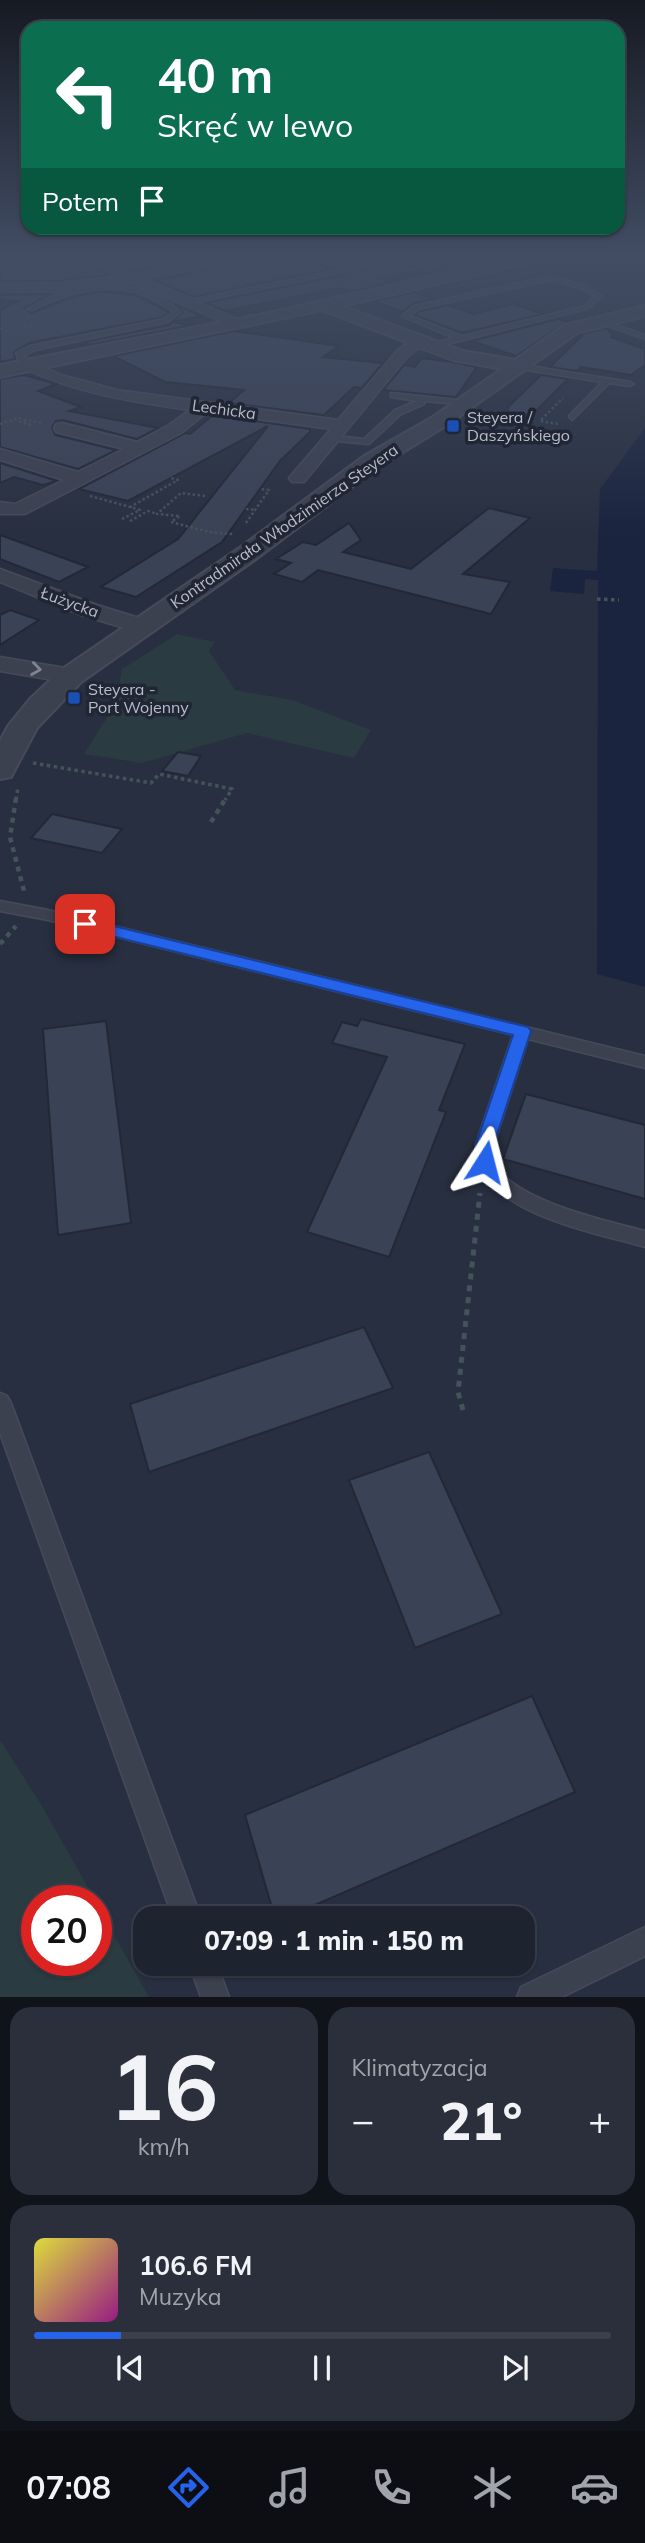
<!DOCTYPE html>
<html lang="pl">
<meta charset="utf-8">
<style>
:root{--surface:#1e2330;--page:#2b2f3c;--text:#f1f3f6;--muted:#a1a4ab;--line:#3c404c;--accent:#2563eb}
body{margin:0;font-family:Mulish,sans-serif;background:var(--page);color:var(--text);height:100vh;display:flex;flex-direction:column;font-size:26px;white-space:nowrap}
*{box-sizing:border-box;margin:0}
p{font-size:23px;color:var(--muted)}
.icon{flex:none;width:38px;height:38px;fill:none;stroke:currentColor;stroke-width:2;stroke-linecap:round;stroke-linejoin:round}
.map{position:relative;height:1997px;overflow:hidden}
.sheet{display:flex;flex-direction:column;gap:10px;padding:10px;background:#10131a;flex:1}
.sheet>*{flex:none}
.guide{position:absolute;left:21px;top:21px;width:604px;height:214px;border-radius:21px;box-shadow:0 2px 5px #0004,0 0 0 2px var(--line);background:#0b6e4f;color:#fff;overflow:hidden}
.speed{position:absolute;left:21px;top:1885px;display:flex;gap:14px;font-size:35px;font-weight:700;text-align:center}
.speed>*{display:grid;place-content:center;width:91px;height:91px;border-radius:50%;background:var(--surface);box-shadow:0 2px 5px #0004,0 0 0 2px var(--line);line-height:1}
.speed .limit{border:10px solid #d22;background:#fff;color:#111}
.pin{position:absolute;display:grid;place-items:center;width:60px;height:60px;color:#fff;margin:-30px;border-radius:14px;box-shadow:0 4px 10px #0006}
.me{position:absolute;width:77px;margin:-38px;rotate:9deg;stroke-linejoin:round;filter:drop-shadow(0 0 5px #0008)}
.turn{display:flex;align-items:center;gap:24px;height:147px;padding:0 21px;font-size:32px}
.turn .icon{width:91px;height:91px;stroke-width:2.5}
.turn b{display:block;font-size:49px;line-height:60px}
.then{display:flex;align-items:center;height:66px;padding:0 21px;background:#0003;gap:14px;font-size:26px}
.big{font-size:52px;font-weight:800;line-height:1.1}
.sheet .widget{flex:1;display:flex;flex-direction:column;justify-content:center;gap:10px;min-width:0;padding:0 24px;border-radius:21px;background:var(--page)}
.sheet .dial{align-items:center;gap:0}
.dial b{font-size:91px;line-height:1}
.song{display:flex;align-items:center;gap:21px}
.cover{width:84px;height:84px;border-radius:10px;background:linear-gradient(135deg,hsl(60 70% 55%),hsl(310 70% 35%))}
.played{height:7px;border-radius:4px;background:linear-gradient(90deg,var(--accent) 15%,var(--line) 15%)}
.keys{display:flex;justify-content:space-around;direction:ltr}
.heat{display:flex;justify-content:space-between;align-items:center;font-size:38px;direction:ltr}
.sheet .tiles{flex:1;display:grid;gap:10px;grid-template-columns:1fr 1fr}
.widget:last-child{grid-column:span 2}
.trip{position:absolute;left:133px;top:1906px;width:402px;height:70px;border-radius:21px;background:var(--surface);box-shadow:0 2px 5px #0004,0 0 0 2px var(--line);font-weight:800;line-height:70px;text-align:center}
.dock{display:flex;height:112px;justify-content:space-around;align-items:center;background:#0c0e13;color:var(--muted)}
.dock .icon{width:49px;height:49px}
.dock .active{color:var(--accent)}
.dock b{font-size:32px;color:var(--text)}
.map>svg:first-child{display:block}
.green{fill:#2a3b41}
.water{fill:#1b243e}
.building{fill:#3a4256;stroke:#232837;stroke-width:2}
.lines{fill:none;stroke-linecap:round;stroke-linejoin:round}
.service-casing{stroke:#464a59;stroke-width:3}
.minor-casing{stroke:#464a59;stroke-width:3}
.tertiary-casing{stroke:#464a59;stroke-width:4}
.path-far4{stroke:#435459;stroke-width:2;stroke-dasharray:2.5 2.5;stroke-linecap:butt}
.path-far3{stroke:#435459;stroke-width:2.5;stroke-dasharray:2.5 2.5;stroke-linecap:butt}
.path-far2{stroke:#435459;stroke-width:3.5;stroke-dasharray:3.5 3.5;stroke-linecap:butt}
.path-far1{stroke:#435459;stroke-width:4.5;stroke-dasharray:5 5;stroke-linecap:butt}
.path{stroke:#435459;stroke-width:5;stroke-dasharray:6 6;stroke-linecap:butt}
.service{fill:#3c4150;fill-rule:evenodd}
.minor{fill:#3c4150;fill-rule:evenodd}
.tertiary{fill:#3c4150;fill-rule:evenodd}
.oneway{stroke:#818593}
.route{fill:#2563eb;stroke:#184099;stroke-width:2}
.transit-dot{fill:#1a4fb4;stroke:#212635;stroke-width:2.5}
.labels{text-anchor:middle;stroke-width:7;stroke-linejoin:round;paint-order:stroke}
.far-street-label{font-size:16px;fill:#b9bdca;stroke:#212635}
.far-poi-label{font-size:16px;fill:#b9bdca;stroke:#212635;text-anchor:start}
</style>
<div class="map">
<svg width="645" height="1997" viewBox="0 0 645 1997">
<rect width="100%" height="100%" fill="#282f40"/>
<!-- green -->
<g class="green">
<path d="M540,267L546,269L530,276L450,289L440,288Z"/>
<path d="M177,634L215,642L209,651L235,690L292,700L371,730L354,758L247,733L142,763L84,754L116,703L122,669Z"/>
<path d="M0,1740L42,1806L95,1900H37V1960H96V1903L149,1997H0Z"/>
</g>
<!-- water -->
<path class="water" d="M645,428V987L597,974L598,580L585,579L584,594L550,591L553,568L597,571L600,489Z"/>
<!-- building -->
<g class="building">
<path d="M70,254L109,275L63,280L0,281V267Z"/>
<path d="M93,254H224L134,271Z"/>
<path d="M261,254H288L330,269L193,297L155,280L254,261Z"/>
<path d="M333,254H383L387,257L331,269Z"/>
<path d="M402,263L420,270L377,278L391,283L350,292L339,288L226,311L206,303Z"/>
<path d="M104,291L138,296L169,312L163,317L29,343L14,352L15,359L0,362V310L18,301L0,299V295L51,294L24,308L31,313L69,298Z"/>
<path d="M415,292L434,299L413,303L402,312L374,301Z"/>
<path d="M174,304L202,316L172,322L192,325L90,345L84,342L169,325L183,312Z"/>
<path d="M514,304L543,314L462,333L415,315L419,311L449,305L473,314Z"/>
<path d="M558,319L567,322L516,356L472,341Z"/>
<path d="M606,328L613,335L611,337L645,349V365L631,375L581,367L577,371L550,367L583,335L574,338L578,335Z"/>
<path d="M234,331L339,346L323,357L383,363L362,388L354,387L324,415L229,403L244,390L165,382L113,356Z"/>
<path d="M422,358L452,362L477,367L456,397L383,390L404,365L415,367Z"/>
<path d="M24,375L56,384L38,391L81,407L69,411L158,428L137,439L63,420L56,421L52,427L55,435L116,450L78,469L0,447V379Z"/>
<path d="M541,375L568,379L524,423L508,421V407Z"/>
<path d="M213,415L310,429V432L280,461L222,542L136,597L101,587L178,539L268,426L128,501L79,489L185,433L190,434Z"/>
<path d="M0,463L57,481L43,485L14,477L0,483Z"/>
<path d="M489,508L530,518L463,574L510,582L491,614L318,570L302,582L274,574L291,563L276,559L303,542L316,545L349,523L361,540L343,552L411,569Z"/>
<path d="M0,535L88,567L59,582L0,559Z"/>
<path d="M10,610L39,620L0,645V615Z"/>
<path d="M178,752L201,756L188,776L162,771Z"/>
<path d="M52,814L122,829L102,853L31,838Z"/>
<path d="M361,1019L465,1044L439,1110L446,1112L389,1257L307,1232L387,1057L332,1043L342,1022L357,1026Z"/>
<path d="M106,1021L131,1223L58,1235L43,1029Z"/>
<path d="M526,1094L645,1125V1199L503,1159Z"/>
<path d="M364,1327L393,1388L149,1472L130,1404Z"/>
<path d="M429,1452L502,1614L415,1648L349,1480Z"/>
<path d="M532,1696L575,1792L285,1918H275L245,1815Z"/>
</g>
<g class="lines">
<!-- service casing -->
<g class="service-casing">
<g id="service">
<path d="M407,256L409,259L185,304L182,302Z"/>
<path d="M550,276L585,286L602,296L589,308L432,348L429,344L454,338L402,316L414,306ZM550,280L581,288L595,296L585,306L462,336L410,316L418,309Z"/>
<path d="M76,283C87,288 97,285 109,285C135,285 161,294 180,312L168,322L35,350L23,356L35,363V367L19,362L16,353L30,346L164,319L173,312C128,276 80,287 32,310L27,309L58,293L77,288L73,285Z"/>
<path d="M599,319L645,335V339L597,322Z"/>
<path d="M517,364L630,382L634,384L630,386L609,383L572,420L569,416L602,382L514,368Z"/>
<path d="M391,393L467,401L471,403L467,405L425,401L424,404L401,414L369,444L326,440V436L329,435L364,439L395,410L417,401L391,397Z"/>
<path d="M0,901L48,910L645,1056V1068L528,1039L494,1144C494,1149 493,1156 494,1160C507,1200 609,1221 645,1231V1247C594,1232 474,1212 476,1144L513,1035L48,920L0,911Z"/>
<path d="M0,1393L7,1396L11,1403L201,1918H173L0,1433Z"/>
<path d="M645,1927V1956L562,1997H517L521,1987Z"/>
<path d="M189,1964H217L229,1997H201Z"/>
</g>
</g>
<!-- minor casing -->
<g class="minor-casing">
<g id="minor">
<path d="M72,254H87L134,274L236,254H259L253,258L146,279L239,320L241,323L234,327L131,282L63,291L0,292V284L63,283L118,276Z"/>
<path d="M386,254H403L438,267L428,270Z"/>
<path d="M423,339L428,340V346L417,349L407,357L304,482H292L289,478L331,429L207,412L181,433L25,514H0V502L15,504L64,480L0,460V449L78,472L124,449L56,432L54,428L56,424L62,423L137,442L169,425L190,410C132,402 76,393 23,368L21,365L23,362H33L61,375L117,390L338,420L397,351L407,343Z"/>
<path d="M0,569L97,605L149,621L152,626L149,631L141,633L81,615L0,582Z"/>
<path d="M0,657L71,669L79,671L83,676L79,681L71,683L0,671Z"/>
</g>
</g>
<!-- tertiary casing -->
<g class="tertiary-casing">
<path id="tertiary" d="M532,254H557L550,258L342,306L463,351L515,360L565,325L645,306V316L577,333L447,425L380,466L256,559L81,682L37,728L11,777L0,779V741L8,726L30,699L61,670L238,549L364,456L433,417L502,369L453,360L322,310L0,377V365L259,315Z"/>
</g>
<!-- path-far4 -->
<g class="path-far4">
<path d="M290,254L309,260"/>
<path d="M24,326L39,328"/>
<path d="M0,328L18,335"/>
</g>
<!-- path-far3 -->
<g class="path-far3">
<path d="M26,421L20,422L32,425"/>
<path d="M0,424L18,418L43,423"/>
<path d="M558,424L540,421L563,398"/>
<path d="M90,496L130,507"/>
<path d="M205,496L181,493L157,514L180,516L171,522L209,532L233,534"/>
<path d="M246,509L255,510"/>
<path d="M122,519L140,510L130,507L178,480L171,478"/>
<path d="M130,521L148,511L157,514"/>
<path d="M246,523L269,490L260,489"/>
</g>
<!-- path-far2 -->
<g class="path-far2">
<path d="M597,599L619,600"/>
<path d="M33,763L151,783L159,774L232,789L225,800"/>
<path d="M16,800L18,787"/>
</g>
<!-- path-far1 -->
<g class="path-far1">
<path d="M16,798L10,837L24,891"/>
<path d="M211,822L226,798"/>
<path d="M0,944L16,926"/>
</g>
<!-- path -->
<path class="path" d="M463,1410L458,1392L480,1193"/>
<!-- service -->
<use href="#service" class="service"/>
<!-- minor -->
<use href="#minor" class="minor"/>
<!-- tertiary -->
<use href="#tertiary" class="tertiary"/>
</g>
<!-- one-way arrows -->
<defs><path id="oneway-chevron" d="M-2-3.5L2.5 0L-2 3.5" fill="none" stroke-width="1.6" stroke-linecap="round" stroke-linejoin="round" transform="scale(1.75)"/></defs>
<use class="oneway" href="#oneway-chevron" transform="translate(36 669) rotate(8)"/>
<!-- sky -->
<linearGradient id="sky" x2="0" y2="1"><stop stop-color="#161a23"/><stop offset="0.48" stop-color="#424d64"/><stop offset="1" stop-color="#424d64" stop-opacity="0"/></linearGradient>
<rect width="645" height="533" fill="url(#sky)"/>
<!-- route -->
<path class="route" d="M85,919L528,1027L531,1031L494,1144V1162L491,1167H479L476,1162V1144L513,1035L79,928L77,924Z"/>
<!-- markers -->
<g class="transit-dot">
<rect x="446" y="419" width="14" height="14" rx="3.5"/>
<rect x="67" y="691" width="14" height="14" rx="3.5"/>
</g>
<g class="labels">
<!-- far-street labels -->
<g class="far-street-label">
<text transform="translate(224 409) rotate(8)" y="6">Lechicka</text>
<text transform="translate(284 526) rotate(-35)" y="6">Kontradmirała Włodzimierza Steyera</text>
<text transform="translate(70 602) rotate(20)" y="6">Łużycka</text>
</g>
<!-- far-poi labels -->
<g class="far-poi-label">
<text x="467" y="423">Steyera /<tspan x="467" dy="18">Daszyńskiego</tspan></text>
<text x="88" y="695">Steyera -<tspan x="88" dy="18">Port Wojenny</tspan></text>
</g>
</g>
</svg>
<div class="speed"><div class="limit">20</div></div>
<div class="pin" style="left:85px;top:924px;background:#d93025"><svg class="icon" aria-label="arrive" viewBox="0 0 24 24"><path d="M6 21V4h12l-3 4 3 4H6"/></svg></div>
<svg class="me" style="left:485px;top:1162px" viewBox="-20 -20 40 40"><path d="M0-17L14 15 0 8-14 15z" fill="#2563eb" stroke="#fff" stroke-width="4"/></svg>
<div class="trip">07:09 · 1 min · 150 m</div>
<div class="guide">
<div class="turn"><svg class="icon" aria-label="left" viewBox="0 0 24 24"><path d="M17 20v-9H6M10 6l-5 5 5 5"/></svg><div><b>40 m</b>Skręć w lewo</div></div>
<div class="then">Potem<svg class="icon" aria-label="arrive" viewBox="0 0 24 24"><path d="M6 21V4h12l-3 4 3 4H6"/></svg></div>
</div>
</div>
<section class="sheet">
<div class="tiles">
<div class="widget dial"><b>16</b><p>km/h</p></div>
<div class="widget"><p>Klimatyzacja</p>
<div class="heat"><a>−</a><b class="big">21°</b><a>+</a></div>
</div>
<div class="widget">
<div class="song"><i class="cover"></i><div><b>106.6 FM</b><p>Muzyka</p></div></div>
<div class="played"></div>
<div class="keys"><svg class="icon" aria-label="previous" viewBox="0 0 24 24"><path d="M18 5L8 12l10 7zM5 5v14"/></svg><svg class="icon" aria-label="pause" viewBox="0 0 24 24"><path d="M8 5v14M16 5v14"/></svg><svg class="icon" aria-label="next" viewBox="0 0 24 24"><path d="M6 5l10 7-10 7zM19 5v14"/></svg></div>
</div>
</div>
</section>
<nav class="dock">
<b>07:08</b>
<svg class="icon active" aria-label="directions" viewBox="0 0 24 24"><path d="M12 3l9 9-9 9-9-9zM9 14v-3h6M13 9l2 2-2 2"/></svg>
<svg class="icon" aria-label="music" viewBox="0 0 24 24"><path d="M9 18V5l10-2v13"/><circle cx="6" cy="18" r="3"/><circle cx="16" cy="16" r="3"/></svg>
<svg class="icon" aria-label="phone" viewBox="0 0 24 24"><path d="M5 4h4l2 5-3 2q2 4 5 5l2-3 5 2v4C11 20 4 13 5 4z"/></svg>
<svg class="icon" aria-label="climate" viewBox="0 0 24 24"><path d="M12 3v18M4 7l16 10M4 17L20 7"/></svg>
<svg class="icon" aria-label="car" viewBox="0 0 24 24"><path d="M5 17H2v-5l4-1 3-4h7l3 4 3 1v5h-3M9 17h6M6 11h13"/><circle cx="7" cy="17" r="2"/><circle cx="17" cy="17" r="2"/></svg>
</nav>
